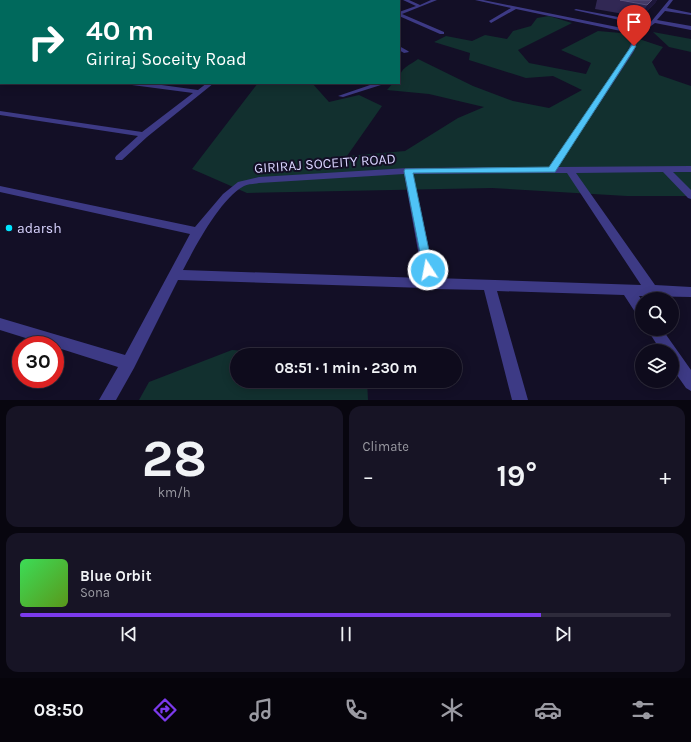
<!DOCTYPE html>
<meta charset="utf-8">
<style>
:root{--surface:#0e0b1c;--page:#171425;--text:#f1f3f6;--muted:#9b9ba3;--line:#2e2b3b;--accent:#7c3aed}
body{margin:0;font-family:Karla,sans-serif;background:var(--page);color:var(--text);height:100vh;display:flex;flex-direction:column;font-size:15px;white-space:nowrap}
*{box-sizing:border-box;margin:0}
p{font-size:13px;color:var(--muted)}
.icon{flex:none;width:22px;height:22px;fill:none;stroke:currentColor;stroke-width:2;stroke-linecap:round;stroke-linejoin:round}
.map{position:relative;height:400px;overflow:hidden}
.details{display:flex;flex-direction:column;gap:6px;padding:6px;background:#08060f;flex:1}
.details>*{flex:none}
.banner{position:absolute;left:0px;top:0px;width:400px;height:84px;box-shadow:0 2px 10px #0003,0 0 0 1px var(--line);background:#00695c;color:#fff;overflow:hidden}
.tools{position:absolute;left:635px;top:292px;display:grid;gap:8px}
.tools a{display:grid;place-items:center;width:44px;height:44px;border-radius:50%;background:var(--surface);box-shadow:0 2px 10px #0003,0 0 0 1px var(--line);font-size:20px}
.speed{position:absolute;left:12px;top:336px;display:flex;gap:8px;font-size:20px;font-weight:700;text-align:center}
.speed>*{display:grid;place-content:center;width:52px;height:52px;border-radius:50%;background:var(--surface);box-shadow:0 2px 10px #0003,0 0 0 1px var(--line);line-height:1}
.speed .limit{border:6px solid #d22;background:#fff;color:#111}
.pin{position:absolute;display:grid;place-items:center;width:34px;height:34px;color:#fff;margin:-41px -17px;border-radius:50% 50% 50% 0;rotate:-45deg;box-shadow:0 0 4px #0007}
.pin .icon{rotate:45deg}
.me{position:absolute;width:44px;margin:-22px;rotate:349deg;stroke-linejoin:round;filter:drop-shadow(0 0 3px #0008)}
.turn{display:flex;align-items:center;gap:14px;height:84px;padding:0 20px;font-size:18px}
.turn .icon{width:52px;height:52px;stroke-width:2.5}
.turn b{display:block;font-size:28px;line-height:34px}
.big{font-size:30px;font-weight:700;line-height:1.1}
.details .tile{flex:1;display:flex;flex-direction:column;justify-content:center;gap:6px;min-width:0;padding:0 14px;border-radius:12px;background:var(--page)}
.details .dial{align-items:center;gap:0}
.dial b{font-size:52px;line-height:1}
.song{display:flex;align-items:center;gap:12px}
.cover{width:48px;height:48px;border-radius:6px;background:linear-gradient(135deg,hsl(130 70% 55%),hsl(90 70% 35%))}
.played{height:4px;border-radius:2px;background:linear-gradient(90deg,var(--accent) 80%,var(--line) 80%)}
.keys{display:flex;justify-content:space-around;direction:ltr}
.heat{display:flex;justify-content:space-between;align-items:center;font-size:22px;direction:ltr}
.details .tiles{flex:1;display:grid;gap:6px;grid-template-columns:1fr 1fr}
.tile:last-child{grid-column:span 2}
.trip{position:absolute;left:230px;top:348px;width:232px;height:40px;border-radius:20px;background:var(--surface);box-shadow:0 2px 10px #0003,0 0 0 1px var(--line);font-weight:700;line-height:40px;text-align:center}
.dock{display:flex;height:64px;justify-content:space-around;align-items:center;background:#06040b;color:var(--muted)}
.dock .icon{width:28px;height:28px}
.dock .on{color:var(--accent)}
.dock b{font-size:18px;color:var(--text)}
.map>svg:first-child{display:block}
.green{fill:#12302f}
.lines{fill:none;stroke-linecap:round;stroke-linejoin:round}
.minor{fill:#3d3a85;fill-rule:evenodd}
.wall{fill:#312854}
.shaded-wall{fill:#1d163a}
.building{fill:#433a66;stroke:#5a527e}
.route{fill:#4fc3f7;stroke:#337fa1}
.poi-dot{fill:#00e5ff;stroke:#130f26;stroke-width:1.5}
.labels{text-anchor:middle;stroke-width:4;stroke-linejoin:round;paint-order:stroke}
.street-label{font-size:14px;fill:#d9d4ff;stroke:#130f26}
.poi-label{font-size:14px;fill:#d9d4ff;stroke:#130f26;text-anchor:start}
</style>
<div class="map">
<svg width="691" height="400" viewBox="0 0 691 400">
<rect width="100%" height="100%" fill="#130f26"/>
<!-- green -->
<g class="green">
<path d="M549,16L572,23L518,50L529,63L586,74L591,63L561,50L598,31L621,33L663,47L652,62L659,75L691,86V196H627L492,188L247,193L192,169L258,83H312L329,102L359,95L382,106L347,156L405,151L458,118L484,107L429,94L387,90L393,83H399C399,68 407,67 418,59L473,86L513,101L549,108L582,90L553,76L526,78L469,60L470,53L434,42L446,36L472,41L485,35L507,39L513,31L531,26L537,18Z"/>
<path d="M653,32L691,39V52L669,47Z"/>
<path d="M232,350L292,355H237V381H367L368,400H139L149,382Z"/>
</g>
<g class="lines">
<!-- minor -->
<g class="minor">
<path d="M160,0H165L166,1H161Z"/>
<path d="M244,0H249L250,1H245Z"/>
<path d="M403,0H409L420,5L431,0H437L402,14L444,32V34H440L399,16V12L416,6Z"/>
<path d="M475,0H483L637,31L647,26L574,10L576,9L650,23L669,0H673L667,8L691,13V15L665,11L657,20L691,26V30L655,23L640,34L634,51L558,167L691,166V172H673L691,190V199L688,198L663,172L576,173L655,285L691,287V297L639,296L642,300V317L637,315L624,295L497,291L528,400H512L484,290L434,289L430,290L425,288L178,280L134,368L116,400H99L118,367L55,347V345H48L0,330V318L125,355L190,234L0,192V186L195,227L223,194L238,182L259,177L408,168L549,167L628,51L635,34L516,9L491,23L489,21L511,8ZM552,173H567L641,285L435,278L413,174ZM404,174L423,278L183,270C195,247 220,199 244,186C248,184 254,184 259,183Z"/>
<rect x="0" y="20" width="1" height="2"/>
<rect x="0" y="34" width="1" height="4"/>
<path d="M1,41V45L0,46V42Z"/>
<path d="M399,46L408,51L409,52L404,53L399,50Z"/>
<path d="M0,81L1,83H4L3,84L0,85Z"/>
<path d="M129,83H147L198,90L207,83H214L147,137L122,160H116L115,158L116,156L138,136L0,115V111L142,132L193,93L132,85Z"/>
<path d="M376,83L384,84L343,97L338,96Z"/>
<path d="M647,329H662L691,370V391L686,388L672,368V351H661Z"/>
</g>
</g>
<!-- wall -->
<path class="wall" d="M597,0H657L655,3L641,17L595,9Z"/>
<!-- shaded-wall -->
<path class="shaded-wall" d="M652,0H657L655,3L641,17L647,5Z"/>
<!-- building -->
<path class="building" d="M620,0H652L647,5Z"/>
<!-- route -->
<path class="route" d="M632,45L636,46L555,172L413,173L433,270L431,273L428,275L424,273L404,171L405,169L549,167Z"/>
<!-- markers -->
<circle class="poi-dot" cx="9" cy="228" r="4"/>
<g class="labels">
<!-- street labels -->
<g class="street-label">
<text transform="translate(325 163) rotate(-4)" y="5">GIRIRAJ SOCEITY ROAD</text>
</g>
<!-- poi labels -->
<g class="poi-label">
<text x="17" y="233">adarsh</text>
</g>
</g>
</svg>
<div class="tools">
<a><svg class="icon" aria-label="search" viewBox="0 0 24 24"><circle cx="10" cy="10" r="6"/><path d="M15 15l6 6"/></svg></a>
<a><svg class="icon" aria-label="layers" viewBox="0 0 24 24"><path d="M12 4l9 5-9 5-9-5zM3 14l9 5 9-5"/></svg></a>
</div>
<div class="speed"><div class="limit">30</div></div>
<div class="pin" style="left:634px;top:46px;background:#d93025"><svg class="icon" aria-label="arrive" viewBox="0 0 24 24"><path d="M6 21V4h12l-3 4 3 4H6"/></svg></div>
<svg class="me" style="left:428px;top:270px" viewBox="-20 -20 40 40"><circle r="17" fill="#4fc3f7" stroke="#fff" stroke-width="3"/><path d="M0-11L8 9 0 5-8 9z" fill="#fff"/></svg>
<div class="trip">08:51 · 1 min · 230 m</div>
<div class="banner">
<div class="turn"><svg class="icon" aria-label="right" viewBox="0 0 24 24"><path d="M7 20v-9h11M14 6l5 5-5 5"/></svg><div><b>40 m</b>Giriraj Soceity Road</div></div>
</div>
</div>
<section class="details">
<div class="tiles">
<div class="tile dial"><b>28</b><p>km/h</p></div>
<div class="tile"><p>Climate</p>
<div class="heat"><a>−</a><b class="big">19°</b><a>+</a></div>
</div>
<div class="tile">
<div class="song"><i class="cover"></i><div><b>Blue Orbit</b><p>Sona</p></div></div>
<div class="played"></div>
<div class="keys"><svg class="icon" aria-label="previous" viewBox="0 0 24 24"><path d="M18 5L8 12l10 7zM5 5v14"/></svg><svg class="icon" aria-label="pause" viewBox="0 0 24 24"><path d="M8 5v14M16 5v14"/></svg><svg class="icon" aria-label="next" viewBox="0 0 24 24"><path d="M6 5l10 7-10 7zM19 5v14"/></svg></div>
</div>
</div>
</section>
<nav class="dock">
<b>08:50</b>
<svg class="icon on" aria-label="directions" viewBox="0 0 24 24"><path d="M12 3l9 9-9 9-9-9zM9 14v-3h6M13 9l2 2-2 2"/></svg>
<svg class="icon" aria-label="music" viewBox="0 0 24 24"><path d="M9 18V5l10-2v13"/><circle cx="6" cy="18" r="3"/><circle cx="16" cy="16" r="3"/></svg>
<svg class="icon" aria-label="phone" viewBox="0 0 24 24"><path d="M5 4h4l2 5-3 2q2 4 5 5l2-3 5 2v4C11 20 4 13 5 4z"/></svg>
<svg class="icon" aria-label="climate" viewBox="0 0 24 24"><path d="M12 3v18M4 7l16 10M4 17L20 7"/></svg>
<svg class="icon" aria-label="car" viewBox="0 0 24 24"><path d="M5 17H2v-5l4-1 3-4h7l3 4 3 1v5h-3M9 17h6M6 11h13"/><circle cx="7" cy="17" r="2"/><circle cx="17" cy="17" r="2"/></svg>
<svg class="icon" aria-label="filters" viewBox="0 0 24 24"><path d="M4 7h16M4 17h16"/><circle cx="9" cy="7" r="2"/><circle cx="15" cy="17" r="2"/></svg>
</nav>
